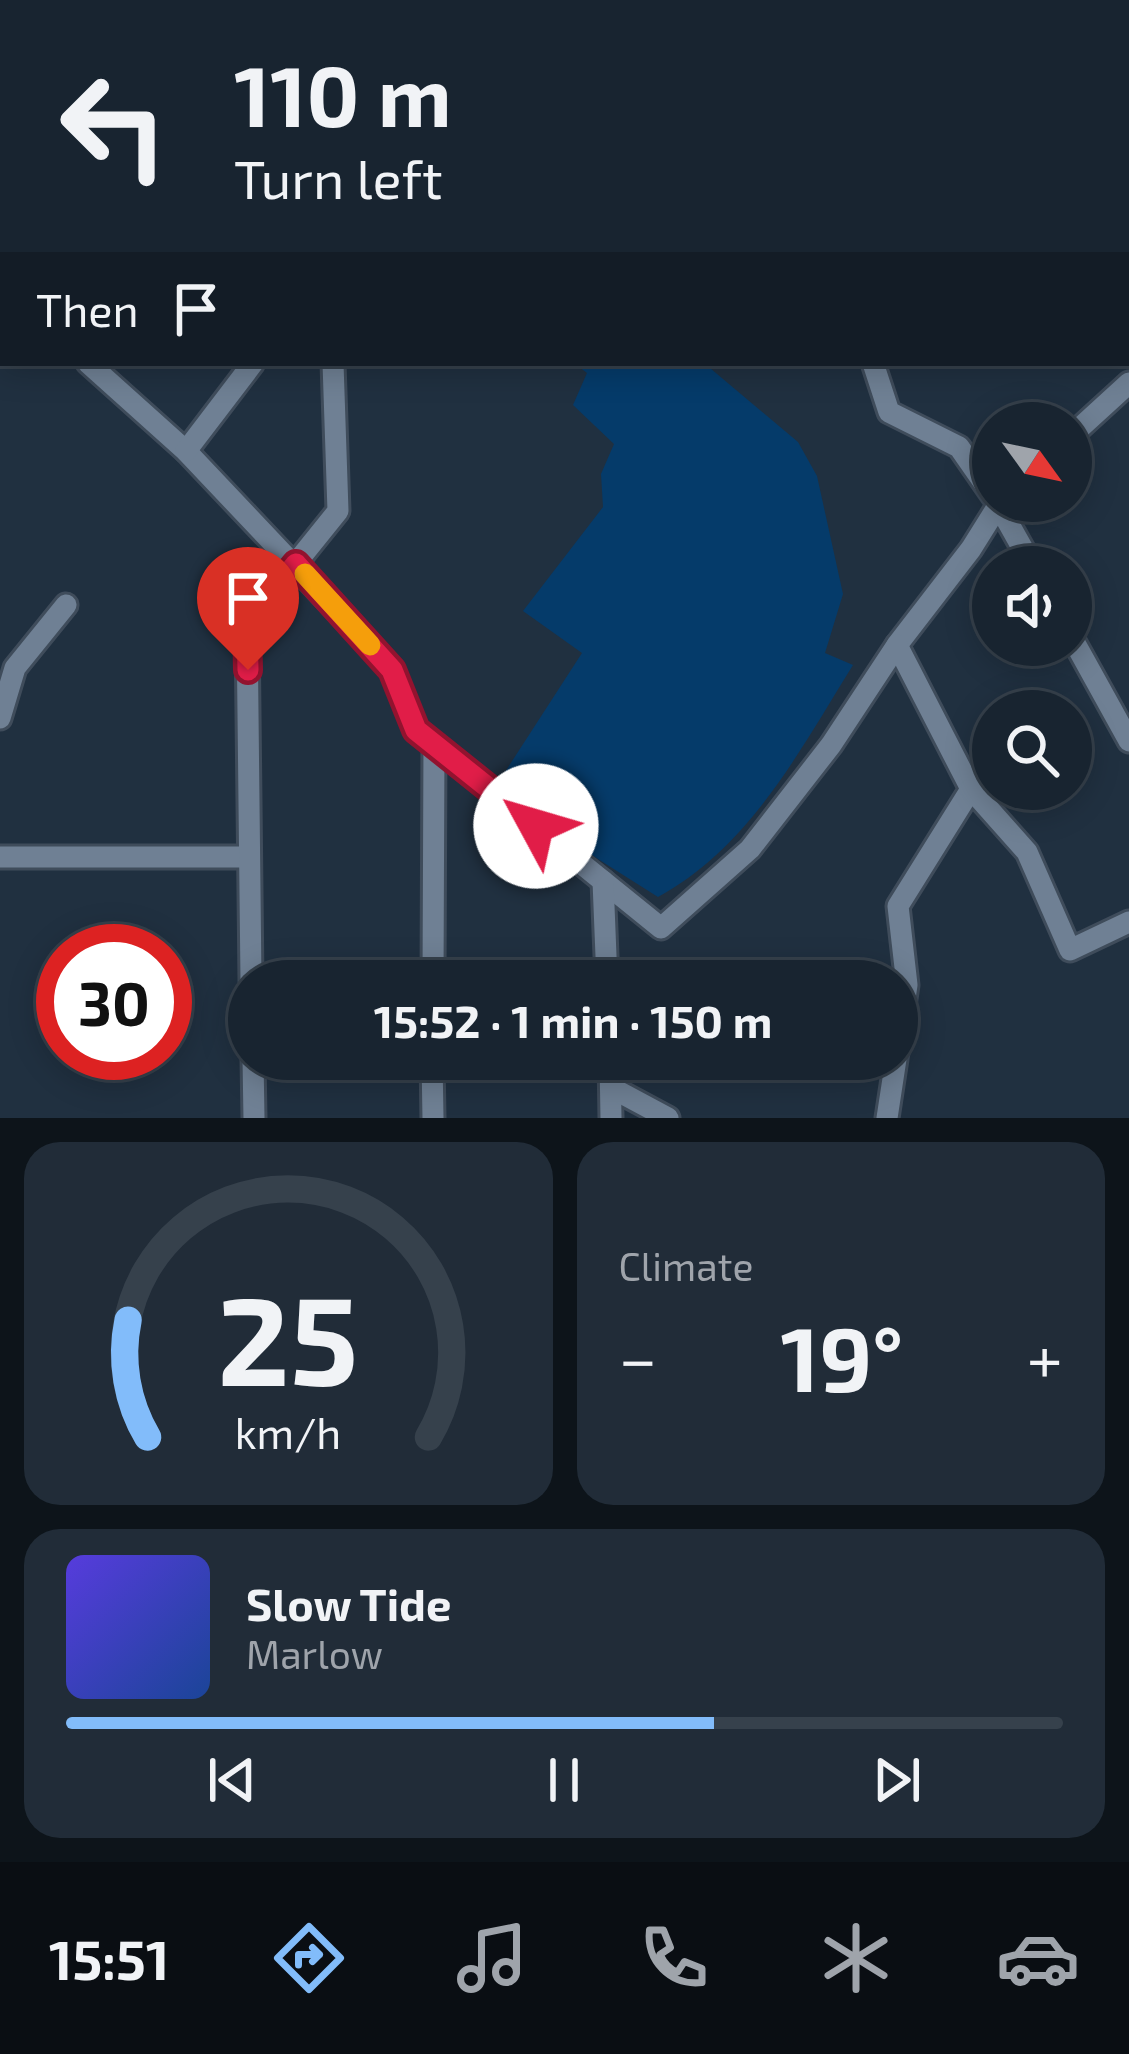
<!DOCTYPE html>
<meta charset="utf-8">
<style>
:root{--surface:#182430;--page:#212c38;--text:#f1f3f6;--muted:#9fa4ab;--line:#36414c;--accent:#82bcfa}
body{margin:0;font-family:"Exo 2",sans-serif;background:var(--page);color:var(--text);height:100vh;display:flex;flex-direction:column;font-size:45px;white-space:nowrap}
*{box-sizing:border-box;margin:0}
p{font-size:39px;color:var(--muted)}
.icon{flex:none;width:66px;height:66px;fill:none;stroke:currentColor;stroke-width:2;stroke-linecap:round;stroke-linejoin:round}
.map{position:relative;height:1118px;overflow:hidden}
.panel{display:flex;flex-direction:column;gap:24px;padding:24px;background:#0d141a;flex:1}
.panel>*{flex:none}
.hud{position:absolute;left:0px;top:0px;width:1131px;height:366px;box-shadow:0 6px 30px #0003,0 0 0 3px var(--line);background:#182430;color:var(--text);overflow:hidden}
.needle{width:78px;rotate:123deg}
.tools{position:absolute;left:972px;top:402px;display:grid;gap:24px}
.tools a{display:grid;place-items:center;width:120px;height:120px;border-radius:50%;background:var(--surface);box-shadow:0 6px 30px #0003,0 0 0 3px var(--line);font-size:60px}
.speed{position:absolute;left:36px;top:924px;display:flex;gap:24px;font-size:60px;font-weight:700;text-align:center}
.speed>*{display:grid;place-content:center;width:156px;height:156px;border-radius:50%;background:var(--surface);box-shadow:0 6px 30px #0003,0 0 0 3px var(--line);line-height:1}
.speed .limit{border:18px solid #d22;background:#fff;color:#111}
.pin{position:absolute;display:grid;place-items:center;width:102px;height:102px;color:#fff;margin:-123px -51px;border-radius:50% 50% 50% 0;rotate:-45deg;box-shadow:0 0 12px #0007}
.pin .icon{rotate:45deg}
.me{position:absolute;width:132px;margin:-66px;rotate:309deg;stroke-linejoin:round;filter:drop-shadow(0 0 9px #0008)}
.turn{display:flex;align-items:center;gap:42px;height:252px;padding:0 36px;font-size:54px}
.turn .icon{width:156px;height:156px;stroke-width:2.5}
.turn b{display:block;font-size:84px;line-height:102px}
.then{display:flex;align-items:center;height:114px;padding:0 36px;background:#0003;gap:24px;font-size:45px}
.big{font-size:90px;font-weight:700;line-height:1.1}
.panel .card{flex:1;display:flex;flex-direction:column;justify-content:center;gap:18px;min-width:0;padding:0 42px;border-radius:36px;background:var(--page)}
.panel .dial{align-items:center;gap:0}
.dial svg{height:312px;overflow:visible;fill:none;stroke:var(--line);stroke-width:7;stroke-linecap:round;text-anchor:middle}
.dial text{fill:var(--text);stroke:none}
.song{display:flex;align-items:center;gap:36px}
.cover{width:144px;height:144px;border-radius:18px;background:linear-gradient(135deg,hsl(250 70% 55%),hsl(220 70% 35%))}
.played{height:12px;border-radius:6px;background:linear-gradient(90deg,var(--accent) 65%,var(--line) 65%)}
.keys{display:flex;justify-content:space-around;direction:ltr}
.heat{display:flex;justify-content:space-between;align-items:center;font-size:66px;direction:ltr}
.panel .tiles{flex:1;display:grid;gap:24px;grid-template-columns:1fr 1fr}
.card:last-child{grid-column:span 2}
.trip{position:absolute;left:228px;top:960px;width:690px;height:120px;border-radius:60px;background:var(--surface);box-shadow:0 6px 30px #0003,0 0 0 3px var(--line);font-weight:700;line-height:120px;text-align:center}
.tabs{display:flex;height:192px;justify-content:space-around;align-items:center;background:#0a0e13;color:var(--muted)}
.tabs .icon{width:84px;height:84px}
.tabs .active{color:var(--accent)}
.tabs b{font-size:54px;color:var(--text)}
.map>svg:first-child{display:block}
.green{fill:#053b6a}
.lines{fill:none;stroke-linecap:round;stroke-linejoin:round}
.minor-casing{stroke:#3f4c5b;stroke-width:27}
.minor{stroke:#6f8094;stroke-width:21}
.route-casing{stroke:#92132f;stroke-width:30}
.route{stroke:#e11d48;stroke-width:21}
.slow{stroke:#f59e0b;stroke-width:21}
</style>
<div class="map">
<svg width="1129" height="1118" viewBox="0 0 1129 1118">
<rect width="100%" height="100%" fill="#203040"/>
<!-- green -->
<path class="green" d="M574,363H704L798,442L817,476L843,594L825,653L853,665C800,750 750,847 658,897L579,847L539,812L505,772L582,653L523,611L603,507L601,474L614,444L573,405L587,373Z"/>
<g class="lines">
<!-- minor casing -->
<g class="minor-casing">
<g id="minor">
<path d="M699,0L701,3"/>
<path d="M925,0L927,3"/>
<path d="M165,3L168,0"/>
<path d="M571,3L574,0"/>
<path d="M798,3L803,0"/>
<path d="M0,130L3,133"/>
<path d="M0,176L3,173"/>
<path d="M0,293L3,296"/>
<path d="M1128,298L1129,300"/>
<path d="M88,363L186,451L392,669L416,730L661,928L750,849L831,745L897,645L971,549L1001,501"/>
<path d="M873,363L889,412L959,447L993,496"/>
<path d="M1071,436L1129,383"/>
<path d="M186,451L253,363"/>
<path d="M996,501L1033,567"/>
<path d="M1071,636L1129,741"/>
<path d="M897,645L971,789L898,906L907,985L897,1053"/>
<path d="M0,718L15,668L66,605"/>
<path d="M971,789L1027,852L1070,950L1129,922"/>
<path d="M0,857H249"/>
<path d="M603,881L607,981"/>
<path d="M251,981L247,624L338,511L333,363"/>
<path d="M433,981L434,744"/>
<path d="M253,1059L254,1118"/>
<path d="M432,1059L433,1118"/>
<path d="M610,1059L611,1118"/>
<path d="M612,1088L668,1118"/>
<path d="M887,1118L896,1059"/>
</g>
</g>
<!-- minor -->
<use href="#minor" class="minor"/>
</g>
<g class="lines">
<!-- route casing -->
<g class="route-casing">
<path id="route" d="M248,670L247,624L296,564L392,670L416,730L536,826"/>
</g>
<!-- route -->
<use href="#route" class="route"/>
<!-- slow -->
<path class="slow" d="M305,574L370,645"/>
</g>
</svg>
<div class="tools">
<a><svg class="needle" viewBox="-14 -14 28 28"><path d="M0-13l5 13h-10z" fill="#e53935"/><path d="M0 13l5-13h-10z" fill="#9fa4ab"/></svg></a>
<a><svg class="icon" aria-label="sound" viewBox="0 0 24 24"><path d="M4 9h4l5-4v14l-5-4H4zM17 9q2 3 0 6"/></svg></a>
<a><svg class="icon" aria-label="search" viewBox="0 0 24 24"><circle cx="10" cy="10" r="6"/><path d="M15 15l6 6"/></svg></a>
</div>
<div class="speed"><div class="limit">30</div></div>
<div class="pin" style="left:248px;top:670px;background:#d93025"><svg class="icon" aria-label="arrive" viewBox="0 0 24 24"><path d="M6 21V4h12l-3 4 3 4H6"/></svg></div>
<svg class="me" style="left:536px;top:826px" viewBox="-20 -20 40 40"><circle r="19" fill="#fff"/><path d="M0-13L10 11 0 6-10 11z" fill="#e11d48"/></svg>
<div class="trip">15:52 · 1 min · 150 m</div>
<div class="hud">
<div class="turn"><svg class="icon" aria-label="left" viewBox="0 0 24 24"><path d="M17 20v-9H6M10 6l-5 5 5 5"/></svg><div><b>110 m</b>Turn left</div></div>
<div class="then">Then<svg class="icon" aria-label="arrive" viewBox="0 0 24 24"><path d="M6 21V4h12l-3 4 3 4H6"/></svg></div>
</div>
</div>
<section class="panel">
<div class="tiles">
<div class="card dial"><svg viewBox="0 0 100 80">
<path d="M14 69A42 42 0 1 1 86 69"/>
<path d="M14 69A42 42 0 0 1 9 39" stroke="#82bcfa"/>
<text x="50" y="56" font-size="32" font-weight="700">25</text>
<text x="50" y="72" font-size="11">km/h</text>
</svg></div>
<div class="card"><p>Climate</p>
<div class="heat"><a>−</a><b class="big">19°</b><a>+</a></div>
</div>
<div class="card">
<div class="song"><i class="cover"></i><div><b>Slow Tide</b><p>Marlow</p></div></div>
<div class="played"></div>
<div class="keys"><svg class="icon" aria-label="previous" viewBox="0 0 24 24"><path d="M18 5L8 12l10 7zM5 5v14"/></svg><svg class="icon" aria-label="pause" viewBox="0 0 24 24"><path d="M8 5v14M16 5v14"/></svg><svg class="icon" aria-label="next" viewBox="0 0 24 24"><path d="M6 5l10 7-10 7zM19 5v14"/></svg></div>
</div>
</div>
</section>
<nav class="tabs">
<b>15:51</b>
<svg class="icon active" aria-label="directions" viewBox="0 0 24 24"><path d="M12 3l9 9-9 9-9-9zM9 14v-3h6M13 9l2 2-2 2"/></svg>
<svg class="icon" aria-label="music" viewBox="0 0 24 24"><path d="M9 18V5l10-2v13"/><circle cx="6" cy="18" r="3"/><circle cx="16" cy="16" r="3"/></svg>
<svg class="icon" aria-label="phone" viewBox="0 0 24 24"><path d="M5 4h4l2 5-3 2q2 4 5 5l2-3 5 2v4C11 20 4 13 5 4z"/></svg>
<svg class="icon" aria-label="climate" viewBox="0 0 24 24"><path d="M12 3v18M4 7l16 10M4 17L20 7"/></svg>
<svg class="icon" aria-label="car" viewBox="0 0 24 24"><path d="M5 17H2v-5l4-1 3-4h7l3 4 3 1v5h-3M9 17h6M6 11h13"/><circle cx="7" cy="17" r="2"/><circle cx="17" cy="17" r="2"/></svg>
</nav>
